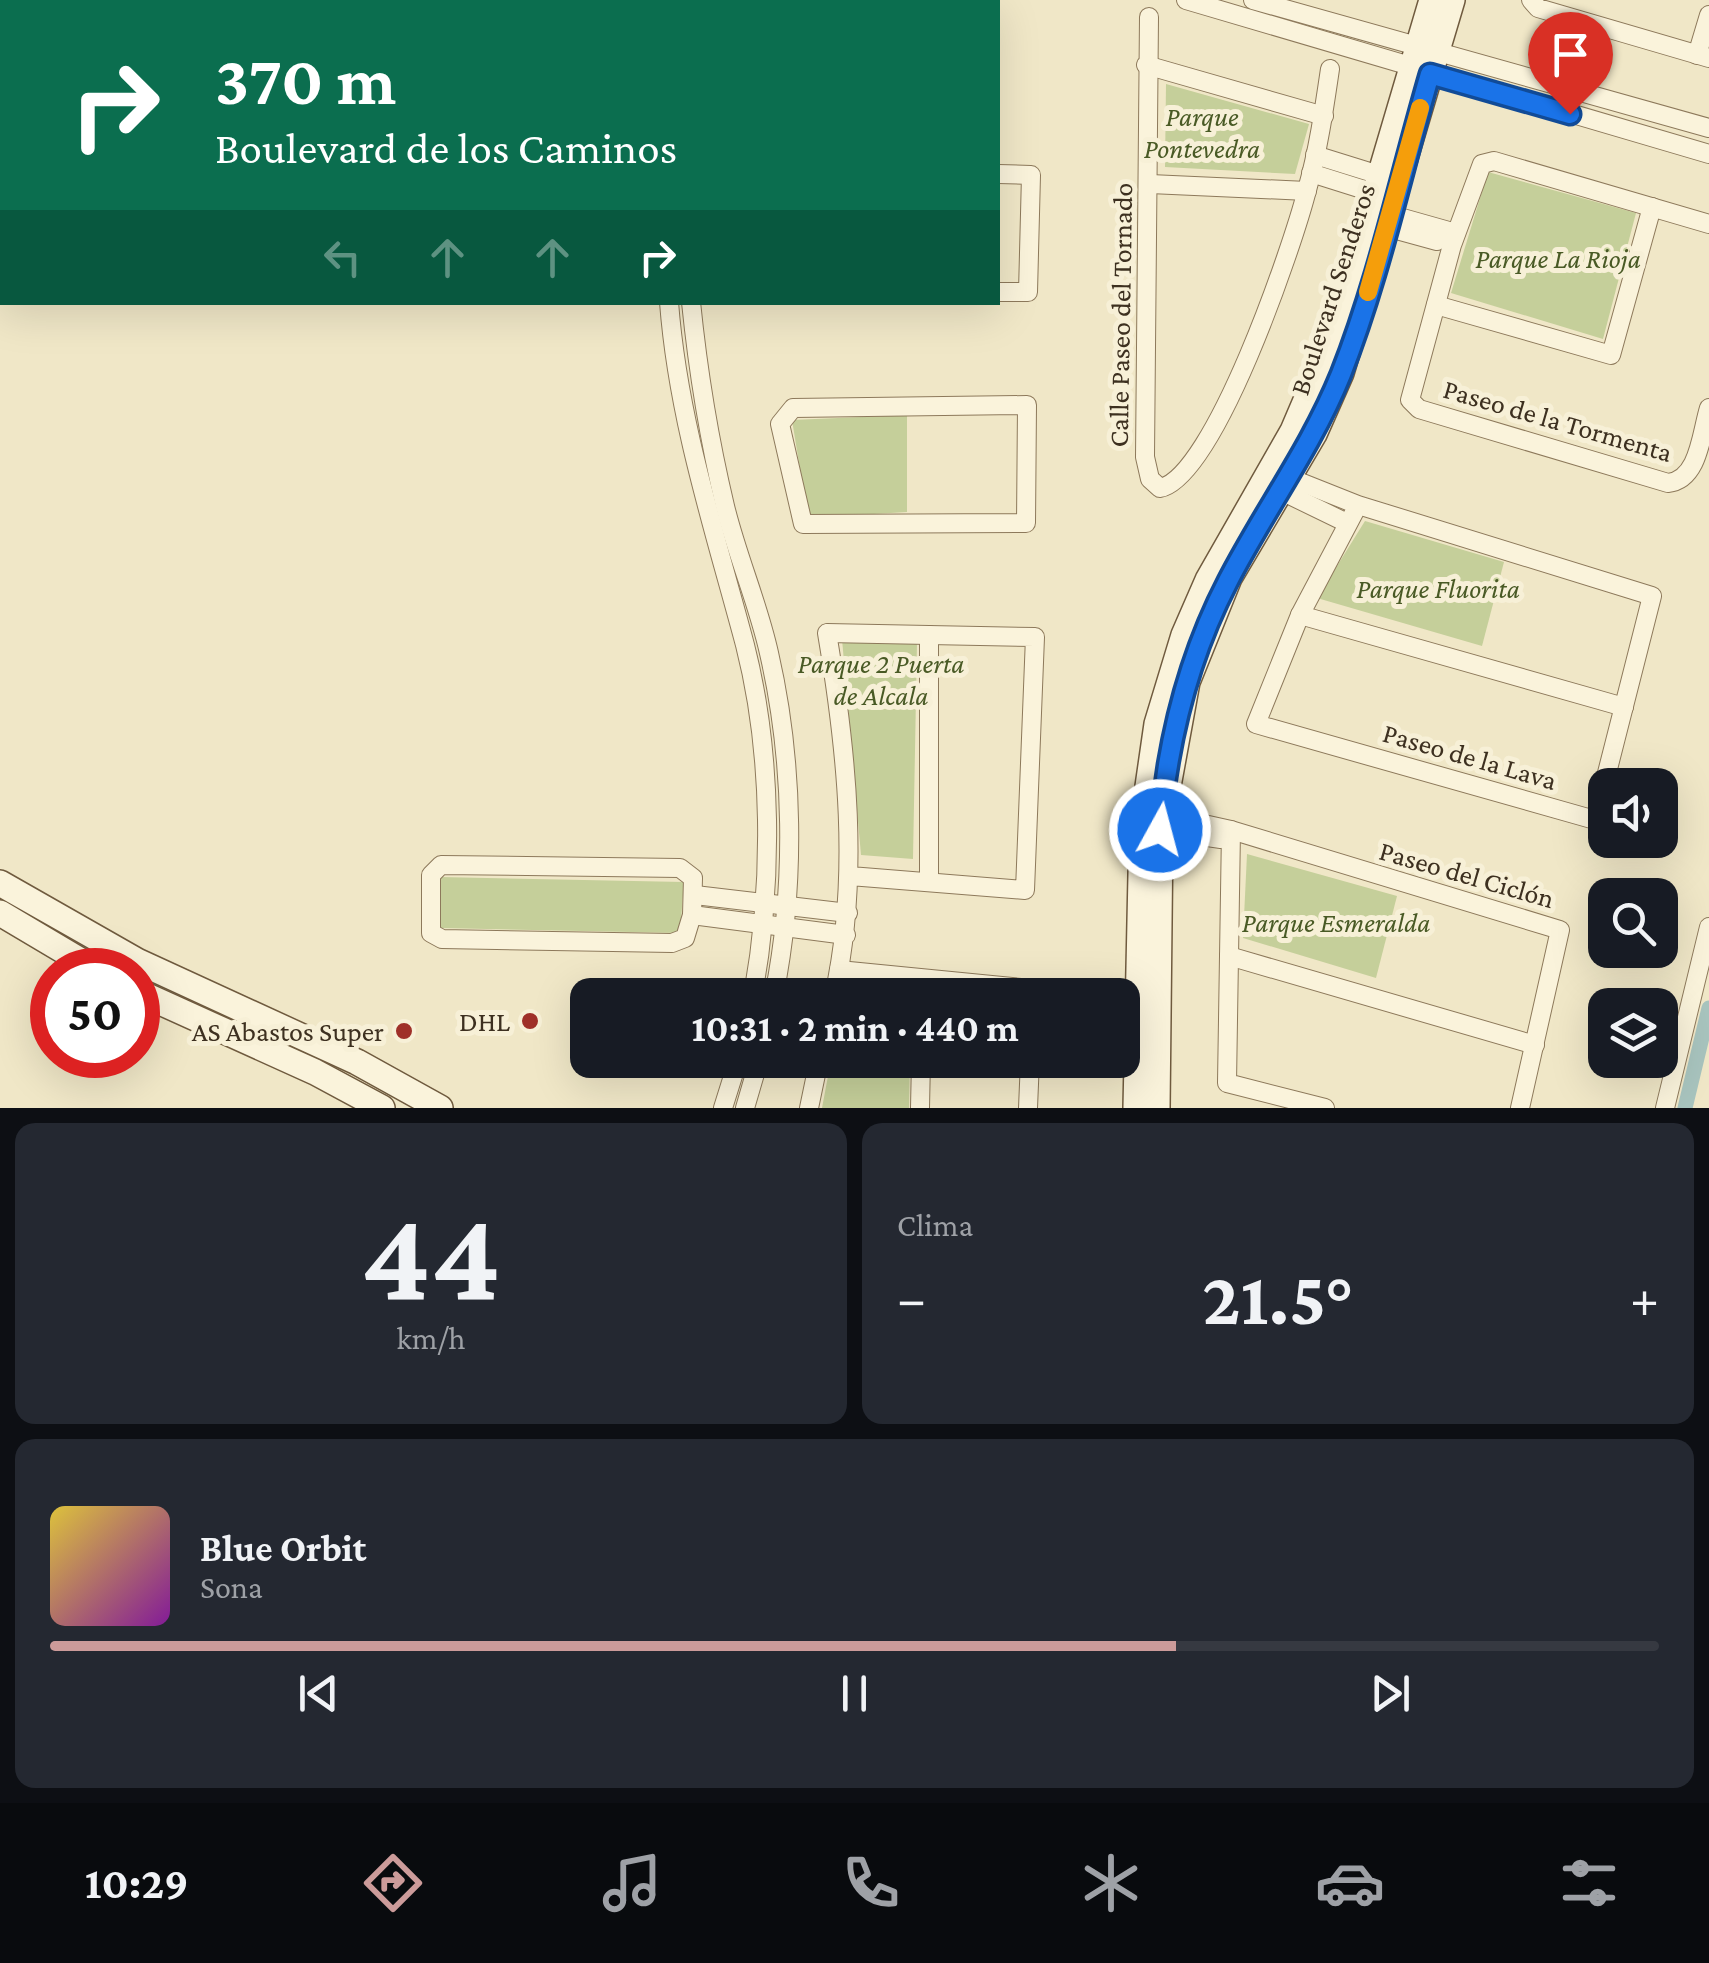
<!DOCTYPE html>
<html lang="es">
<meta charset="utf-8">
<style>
:root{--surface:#171b24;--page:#242831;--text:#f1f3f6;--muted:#9ea1a6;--line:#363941;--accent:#cc9b9a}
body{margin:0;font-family:"Crimson Pro",serif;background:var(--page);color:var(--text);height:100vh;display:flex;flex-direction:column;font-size:38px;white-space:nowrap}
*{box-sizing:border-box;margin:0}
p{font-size:32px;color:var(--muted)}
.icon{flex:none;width:55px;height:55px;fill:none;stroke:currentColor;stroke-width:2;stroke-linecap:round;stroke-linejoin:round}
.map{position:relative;height:1108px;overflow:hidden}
.drawer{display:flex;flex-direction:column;gap:15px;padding:15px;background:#0d0f14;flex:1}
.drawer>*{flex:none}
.hud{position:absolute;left:0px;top:0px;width:1000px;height:305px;box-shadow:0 10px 40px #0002;background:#0b6e4f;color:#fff;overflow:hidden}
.controls{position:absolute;left:1588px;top:768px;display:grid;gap:20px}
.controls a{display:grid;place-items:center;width:90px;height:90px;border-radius:20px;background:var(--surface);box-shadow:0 10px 40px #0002;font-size:50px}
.speed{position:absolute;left:30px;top:948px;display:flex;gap:20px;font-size:50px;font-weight:700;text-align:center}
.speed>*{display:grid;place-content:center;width:130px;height:130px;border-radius:50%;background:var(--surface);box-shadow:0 10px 40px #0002;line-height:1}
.speed .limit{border:15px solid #d22;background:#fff;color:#111}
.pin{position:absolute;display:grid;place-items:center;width:85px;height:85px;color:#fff;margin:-102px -42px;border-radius:50% 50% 50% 0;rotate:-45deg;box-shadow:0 0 10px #0007}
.pin .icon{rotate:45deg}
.me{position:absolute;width:110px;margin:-55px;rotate:7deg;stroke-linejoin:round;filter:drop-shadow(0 0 8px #0008)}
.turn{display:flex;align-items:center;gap:35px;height:210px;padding:0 50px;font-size:45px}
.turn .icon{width:130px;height:130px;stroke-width:2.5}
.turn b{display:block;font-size:70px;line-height:85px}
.lanes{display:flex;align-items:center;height:95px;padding:0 50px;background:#0003;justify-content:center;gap:50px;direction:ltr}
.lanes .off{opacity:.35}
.big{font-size:75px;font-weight:700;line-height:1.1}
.drawer .card{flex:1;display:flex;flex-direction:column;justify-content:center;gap:15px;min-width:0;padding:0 35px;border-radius:20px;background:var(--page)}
.drawer .dial{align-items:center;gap:0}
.dial b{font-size:130px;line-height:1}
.song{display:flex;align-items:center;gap:30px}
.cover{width:120px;height:120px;border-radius:15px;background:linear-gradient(135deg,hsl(50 70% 55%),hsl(290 70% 35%))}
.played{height:10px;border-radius:5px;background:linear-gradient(90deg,var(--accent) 70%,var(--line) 70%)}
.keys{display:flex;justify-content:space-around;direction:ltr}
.heat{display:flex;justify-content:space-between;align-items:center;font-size:55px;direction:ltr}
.drawer .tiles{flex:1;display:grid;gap:15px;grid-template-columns:1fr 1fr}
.card:last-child{grid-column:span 2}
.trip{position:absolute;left:570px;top:978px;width:570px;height:100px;border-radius:20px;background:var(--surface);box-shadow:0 10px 40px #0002;font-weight:700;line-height:100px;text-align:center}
.menu{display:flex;height:160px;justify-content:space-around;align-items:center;background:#090b0e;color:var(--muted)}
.menu .icon{width:70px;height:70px}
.menu .current{color:var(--accent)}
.menu b{font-size:45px;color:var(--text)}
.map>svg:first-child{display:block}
.green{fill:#c5cf9a}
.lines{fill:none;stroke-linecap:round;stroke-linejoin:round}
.canal{stroke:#a8c4be;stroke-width:15}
.minor-casing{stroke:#8d795b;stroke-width:20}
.secondary-casing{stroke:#6f5a3e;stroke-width:28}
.minor{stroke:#faf3db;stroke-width:18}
.secondary{stroke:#faf3db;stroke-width:25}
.route-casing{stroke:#114b97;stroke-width:25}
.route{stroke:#1a73e8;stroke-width:18}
.slow{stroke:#f59e0b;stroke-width:18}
.poi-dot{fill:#9f3029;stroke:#f7f0d7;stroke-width:4}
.labels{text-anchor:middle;stroke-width:10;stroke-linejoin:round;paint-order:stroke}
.park-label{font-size:28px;font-style:italic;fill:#495a25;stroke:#f7f0d7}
.street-label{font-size:28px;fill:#3d3020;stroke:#f7f0d7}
.poi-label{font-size:28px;fill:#3d3020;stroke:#f7f0d7;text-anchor:end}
</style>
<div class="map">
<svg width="1709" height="1108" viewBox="0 0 1709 1108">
<rect width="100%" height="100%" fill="#f0e7c7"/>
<!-- green -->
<g class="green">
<path d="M1166,84L1309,124L1295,174L1165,167Z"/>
<path d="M1488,172L1636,213L1603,339L1451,293Z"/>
<path d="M907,415V512L808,518L792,420Z"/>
<path d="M1365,521L1504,562L1482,646L1317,598Z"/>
<path d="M842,639L917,642L913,859L861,855Z"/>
<path d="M1247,854L1397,896L1376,978L1243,938Z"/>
<path d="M440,877L684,882L680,933L440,928Z"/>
<path d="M831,1060H910L909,1108H822Z"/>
</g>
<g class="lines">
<!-- canal -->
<path class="canal" d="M1685,1108L1709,1008"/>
<!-- minor casing -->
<g class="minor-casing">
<g id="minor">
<path d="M1186,0L1709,154"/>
<path d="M1253,0L1709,128"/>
<path d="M1531,0L1538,8L1709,58"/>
<path d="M699,2L700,0"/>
<path d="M718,2V0"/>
<path d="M1149,17L1145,457L1150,479L1160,488C1214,478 1293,245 1307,190C1318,151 1324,110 1330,69"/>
<path d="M1697,55L1709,15"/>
<path d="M1146,65L1324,116"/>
<path d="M1315,155L1389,178"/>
<path d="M1311,173L1384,196"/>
<path d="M998,174L1031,175L1028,292H998"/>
<path d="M1150,184L1307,191"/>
<path d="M1378,211L1456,233"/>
<path d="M1375,224L1437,241"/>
<path d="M1709,224L1494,161L1482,164L1452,245L1410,400L1419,409L1668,483C1699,480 1701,434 1709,408"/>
<path d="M669,302C678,421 715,532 745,645C773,755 773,884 753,995"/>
<path d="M691,302C698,371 709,439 725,506C737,556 758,603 769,653C794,762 796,885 774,995"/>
<path d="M1436,305L1611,355L1652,207"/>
<path d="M1027,405L1026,523L803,524L780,424L793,408Z"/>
<path d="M1280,474L1358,505L1652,596L1595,820L1256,724L1300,615L1358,505"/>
<path d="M1271,486L1347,523"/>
<path d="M1300,615L1624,707"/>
<path d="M929,635V882"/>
<path d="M1154,813L1231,830L1560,930L1520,1108"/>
<path d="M1153,829L1221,839"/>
<path d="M1231,830L1227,1083L1325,1108"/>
<path d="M441,865L680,868L693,878L692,915L685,938L672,943L442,939L431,933V875Z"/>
<path d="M695,895L848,913"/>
<path d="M692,915L846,935"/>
<path d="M1229,956L1535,1045"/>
<path d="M839,970L1032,989V995"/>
<path d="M834,995C860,877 847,752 827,633L1035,637L1025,890L850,876"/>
<path d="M723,1108L738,1060"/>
<path d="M745,1108L759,1060"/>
<path d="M809,1108L819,1060"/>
<path d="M920,1108L921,1060"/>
<path d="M1028,1108L1030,1060"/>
<path d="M1665,1108L1709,927"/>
</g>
</g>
<!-- secondary casing -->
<g class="secondary-casing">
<g id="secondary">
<path d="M0,883L137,961L357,1062L440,1108"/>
<path d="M0,913L96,970"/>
<path d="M138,992L315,1072L382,1108"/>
<path d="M1136,1108L1142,828L1157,724L1184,635L1208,580L1293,431L1331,342L1432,0"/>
<path d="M1157,1108L1160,830L1187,682L1229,578L1314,434L1341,373L1452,0"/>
</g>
</g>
<!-- minor -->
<use href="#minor" class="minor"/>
<!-- secondary -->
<use href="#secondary" class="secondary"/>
</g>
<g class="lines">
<!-- route casing -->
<g class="route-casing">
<path id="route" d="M1160,830C1167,744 1188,658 1228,581C1264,511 1311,448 1341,374C1379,278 1401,173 1430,74L1570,114"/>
</g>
<!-- route -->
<use href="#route" class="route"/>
<!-- slow -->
<path class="slow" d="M1368,292L1420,108"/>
</g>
<!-- markers -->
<g class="poi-dot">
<circle cx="530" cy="1021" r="10"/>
<circle cx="404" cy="1031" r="10"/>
</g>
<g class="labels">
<!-- park labels -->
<g class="park-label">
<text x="1202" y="126">Parque<tspan x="1202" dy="32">Pontevedra</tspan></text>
<text x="1558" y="268">Parque La Rioja</text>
<text x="1438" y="598">Parque Fluorita</text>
<text x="881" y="673">Parque 2 Puerta<tspan x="881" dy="32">de Alcala</tspan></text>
<text x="1336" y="932">Parque Esmeralda</text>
</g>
<!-- street labels -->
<g class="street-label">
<text transform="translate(1332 289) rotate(-72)" y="10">Boulevard Senderos</text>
<text transform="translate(1120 315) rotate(-89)" y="10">Calle Paseo del Tornado</text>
<text transform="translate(1558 420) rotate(16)" y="10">Paseo de la Tormenta</text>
<text transform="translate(1470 756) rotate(16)" y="10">Paseo de la Lava</text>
<text transform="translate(1467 874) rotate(16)" y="10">Paseo del Ciclón</text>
</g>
<!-- poi labels -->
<g class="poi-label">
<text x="510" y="1031">DHL</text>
<text x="384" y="1041">AS Abastos Super</text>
</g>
</g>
</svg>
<div class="controls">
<a><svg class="icon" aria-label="sound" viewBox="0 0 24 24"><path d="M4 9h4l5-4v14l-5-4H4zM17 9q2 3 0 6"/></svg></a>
<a><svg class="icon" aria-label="search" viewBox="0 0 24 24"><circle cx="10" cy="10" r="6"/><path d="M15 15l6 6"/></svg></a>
<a><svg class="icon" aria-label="layers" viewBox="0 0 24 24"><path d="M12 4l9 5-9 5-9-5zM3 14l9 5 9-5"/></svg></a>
</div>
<div class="speed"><div class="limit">50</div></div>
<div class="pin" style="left:1570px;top:114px;background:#d93025"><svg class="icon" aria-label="arrive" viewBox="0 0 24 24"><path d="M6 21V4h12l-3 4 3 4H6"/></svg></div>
<svg class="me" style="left:1160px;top:830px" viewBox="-20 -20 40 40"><circle r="17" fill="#1a73e8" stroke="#fff" stroke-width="3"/><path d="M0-11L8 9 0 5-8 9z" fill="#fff"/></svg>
<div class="trip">10:31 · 2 min · 440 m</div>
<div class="hud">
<div class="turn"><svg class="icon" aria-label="right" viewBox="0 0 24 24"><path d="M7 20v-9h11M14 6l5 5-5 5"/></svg><div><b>370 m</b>Boulevard de los Caminos</div></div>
<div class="lanes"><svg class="icon off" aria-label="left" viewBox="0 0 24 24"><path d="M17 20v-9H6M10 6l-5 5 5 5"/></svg><svg class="icon off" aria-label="ahead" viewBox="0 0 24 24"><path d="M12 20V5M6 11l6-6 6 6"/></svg><svg class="icon off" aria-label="ahead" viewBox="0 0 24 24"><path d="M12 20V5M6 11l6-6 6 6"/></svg><svg class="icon" aria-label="right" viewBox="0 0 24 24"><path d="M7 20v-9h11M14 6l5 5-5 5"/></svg></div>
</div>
</div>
<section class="drawer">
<div class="tiles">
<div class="card dial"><b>44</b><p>km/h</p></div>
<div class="card"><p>Clima</p>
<div class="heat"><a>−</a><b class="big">21.5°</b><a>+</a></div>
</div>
<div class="card">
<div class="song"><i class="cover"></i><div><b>Blue Orbit</b><p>Sona</p></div></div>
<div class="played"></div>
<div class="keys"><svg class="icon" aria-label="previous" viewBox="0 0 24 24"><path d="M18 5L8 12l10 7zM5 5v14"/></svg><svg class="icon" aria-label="pause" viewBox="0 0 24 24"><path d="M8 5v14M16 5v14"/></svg><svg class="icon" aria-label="next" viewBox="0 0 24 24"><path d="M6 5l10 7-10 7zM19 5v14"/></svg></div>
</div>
</div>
</section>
<nav class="menu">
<b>10:29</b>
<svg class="icon current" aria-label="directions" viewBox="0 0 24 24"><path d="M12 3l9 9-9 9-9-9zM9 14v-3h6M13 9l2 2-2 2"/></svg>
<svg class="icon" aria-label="music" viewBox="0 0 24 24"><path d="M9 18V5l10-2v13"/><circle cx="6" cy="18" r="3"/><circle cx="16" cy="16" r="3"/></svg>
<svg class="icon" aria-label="phone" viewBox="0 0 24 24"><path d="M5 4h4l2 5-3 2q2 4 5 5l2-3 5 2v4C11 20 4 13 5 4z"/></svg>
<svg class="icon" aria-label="climate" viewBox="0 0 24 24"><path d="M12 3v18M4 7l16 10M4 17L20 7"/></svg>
<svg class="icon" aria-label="car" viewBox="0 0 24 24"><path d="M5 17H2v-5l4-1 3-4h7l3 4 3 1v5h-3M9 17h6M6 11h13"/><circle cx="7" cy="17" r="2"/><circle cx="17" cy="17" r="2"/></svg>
<svg class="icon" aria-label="filters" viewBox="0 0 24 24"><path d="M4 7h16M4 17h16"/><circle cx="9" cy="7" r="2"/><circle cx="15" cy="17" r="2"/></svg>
</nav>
